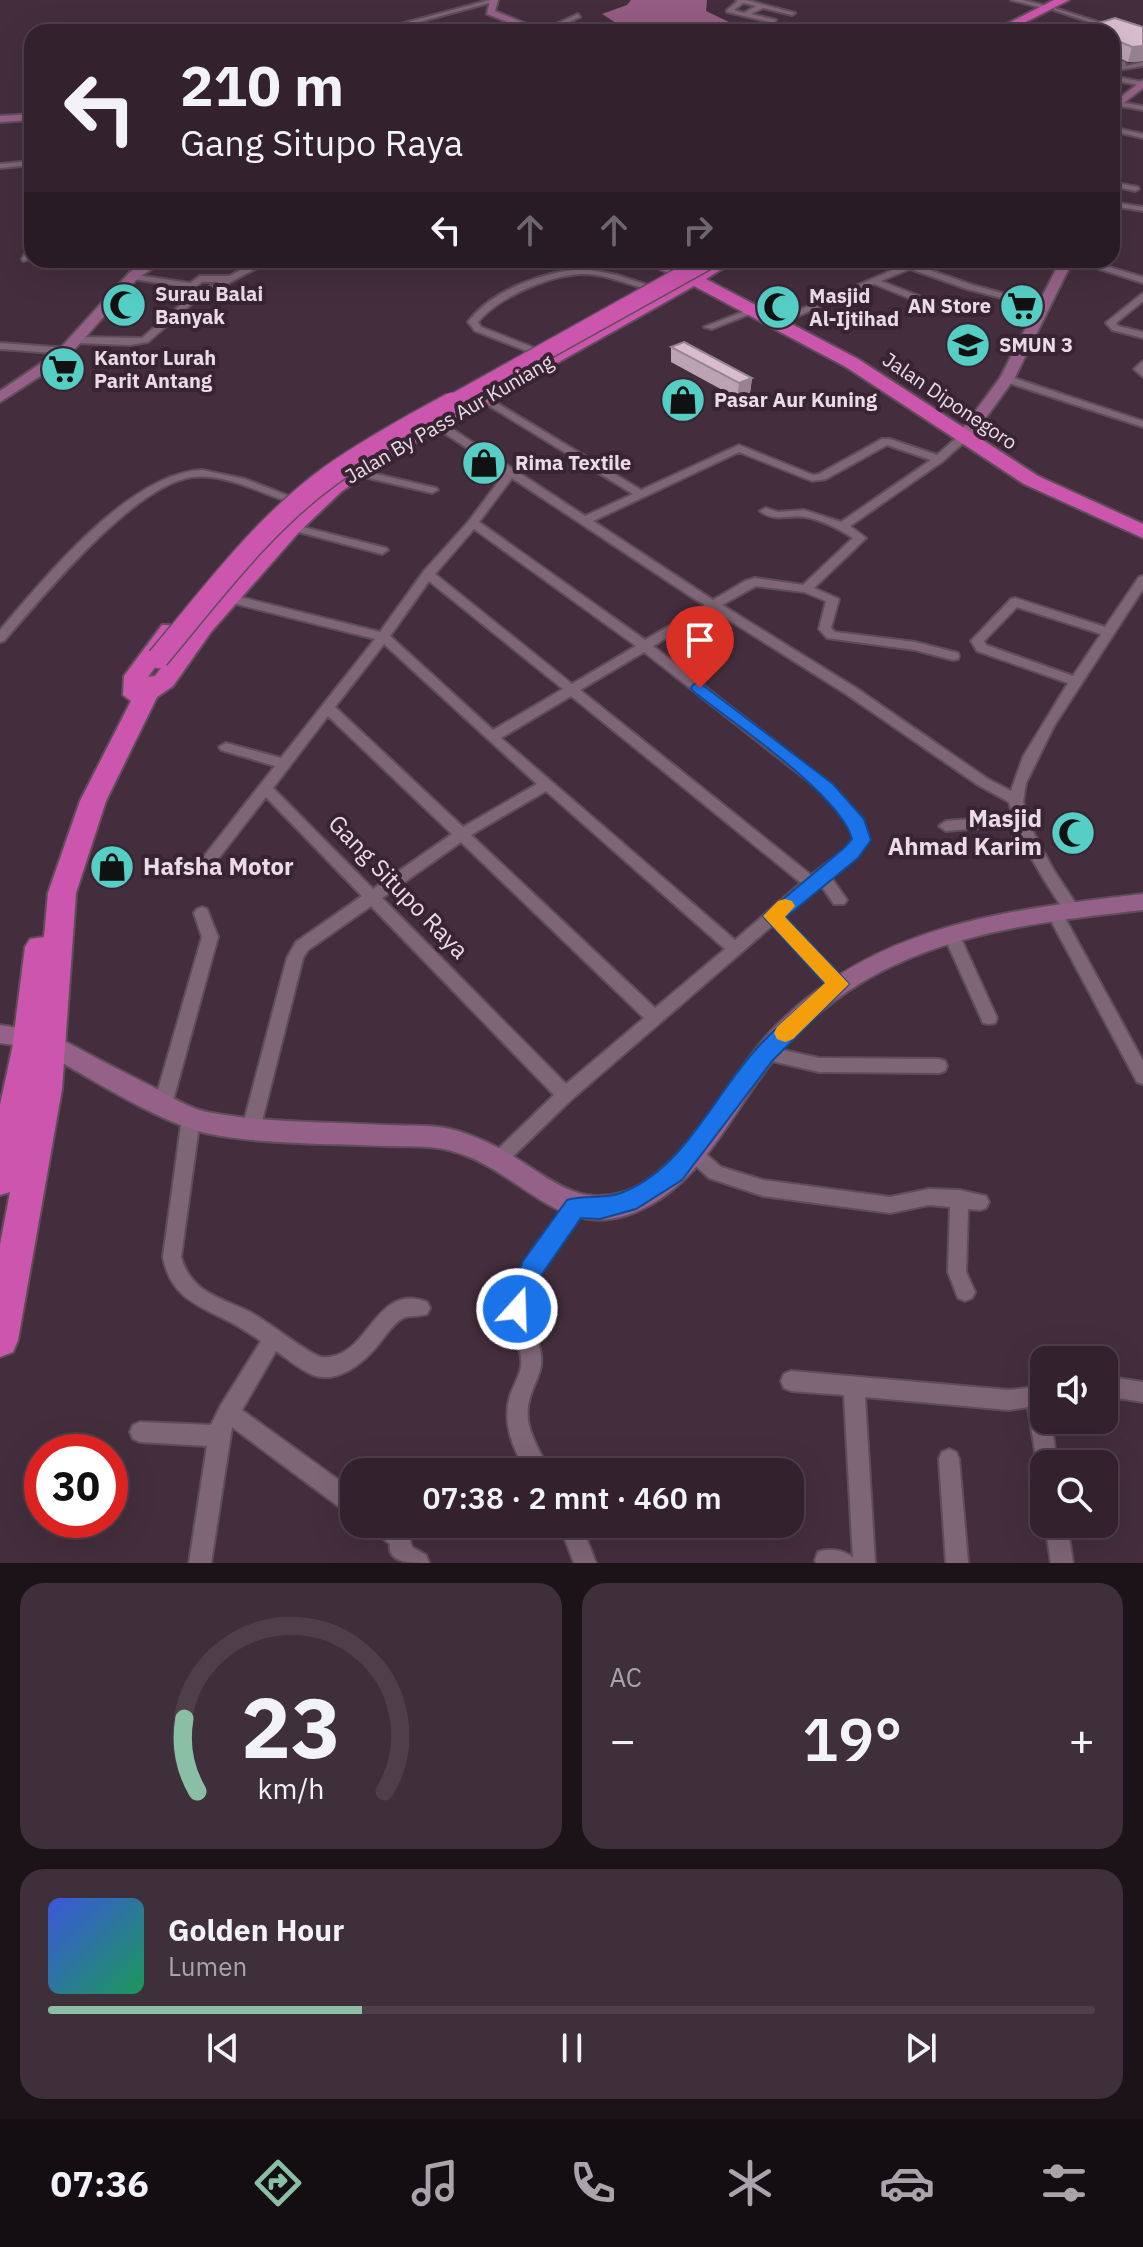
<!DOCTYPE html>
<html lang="id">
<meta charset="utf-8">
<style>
:root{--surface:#33222e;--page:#3e2f3a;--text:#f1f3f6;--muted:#a9a4aa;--line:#4e3f4a;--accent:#8abfa5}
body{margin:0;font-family:"IBM Plex Sans",sans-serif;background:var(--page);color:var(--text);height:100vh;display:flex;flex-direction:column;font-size:30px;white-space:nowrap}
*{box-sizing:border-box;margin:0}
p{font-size:26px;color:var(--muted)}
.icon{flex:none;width:44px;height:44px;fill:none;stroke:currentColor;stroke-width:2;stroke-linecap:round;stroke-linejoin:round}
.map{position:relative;height:1563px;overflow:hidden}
.drawer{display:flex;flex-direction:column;gap:20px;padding:20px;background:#1c1319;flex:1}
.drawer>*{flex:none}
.hud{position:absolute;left:24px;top:24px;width:1096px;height:244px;border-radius:24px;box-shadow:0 8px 32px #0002,0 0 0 2px var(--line);background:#33222e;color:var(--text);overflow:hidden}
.buttons{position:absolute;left:1030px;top:1346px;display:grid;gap:16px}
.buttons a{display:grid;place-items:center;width:88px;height:88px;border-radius:16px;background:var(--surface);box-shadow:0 8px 32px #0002,0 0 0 2px var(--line);font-size:40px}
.speed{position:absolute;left:24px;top:1434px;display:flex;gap:16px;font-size:40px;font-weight:700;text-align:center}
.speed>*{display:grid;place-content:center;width:104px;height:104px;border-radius:50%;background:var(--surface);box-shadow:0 8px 32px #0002,0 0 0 2px var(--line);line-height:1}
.speed .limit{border:12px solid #d22;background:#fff;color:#111}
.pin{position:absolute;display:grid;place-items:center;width:68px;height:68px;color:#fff;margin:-82px -34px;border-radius:50% 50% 50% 0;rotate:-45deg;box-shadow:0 0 8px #0007}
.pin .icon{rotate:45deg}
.me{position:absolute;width:88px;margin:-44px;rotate:20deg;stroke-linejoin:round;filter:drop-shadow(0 0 6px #0008)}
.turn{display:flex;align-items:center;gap:28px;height:168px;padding:0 24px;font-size:36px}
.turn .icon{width:104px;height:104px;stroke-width:2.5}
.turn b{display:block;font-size:56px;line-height:68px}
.lanes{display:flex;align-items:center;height:76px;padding:0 24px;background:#0003;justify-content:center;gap:40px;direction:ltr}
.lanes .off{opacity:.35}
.big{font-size:60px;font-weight:600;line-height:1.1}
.drawer .tile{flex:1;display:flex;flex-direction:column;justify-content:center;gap:12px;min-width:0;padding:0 28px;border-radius:24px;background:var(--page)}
.drawer .dial{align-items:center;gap:0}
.dial svg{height:208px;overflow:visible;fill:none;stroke:var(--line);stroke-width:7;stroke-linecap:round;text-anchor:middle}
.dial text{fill:var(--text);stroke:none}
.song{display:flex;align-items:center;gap:24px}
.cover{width:96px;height:96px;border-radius:12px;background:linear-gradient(135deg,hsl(230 70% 55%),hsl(150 70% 35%))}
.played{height:8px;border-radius:4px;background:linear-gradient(90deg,var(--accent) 30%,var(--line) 30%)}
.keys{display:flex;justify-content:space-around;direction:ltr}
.heat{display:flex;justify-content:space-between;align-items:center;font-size:44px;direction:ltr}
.drawer .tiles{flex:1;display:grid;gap:20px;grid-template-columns:1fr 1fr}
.tile:last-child{grid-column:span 2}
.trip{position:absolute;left:340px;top:1458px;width:464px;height:80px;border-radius:24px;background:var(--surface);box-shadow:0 8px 32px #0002,0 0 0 2px var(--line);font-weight:600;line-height:80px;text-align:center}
.dock{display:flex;height:128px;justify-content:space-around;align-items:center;background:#140e12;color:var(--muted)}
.dock .icon{width:56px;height:56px}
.dock .on{color:var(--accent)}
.dock b{font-size:36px;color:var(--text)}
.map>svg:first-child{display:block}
.forest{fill:#965c84}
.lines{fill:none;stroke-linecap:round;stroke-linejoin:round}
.street-casing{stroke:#604d5a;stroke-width:4}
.secondary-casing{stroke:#604d5a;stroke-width:4}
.highway-casing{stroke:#604d5a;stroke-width:4}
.street{fill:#7f6677;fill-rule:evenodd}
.secondary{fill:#966188;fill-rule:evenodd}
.highway{fill:#cc56ae;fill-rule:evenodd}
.highway-bridge-far1-casing{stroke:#604d5a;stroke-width:20;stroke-linecap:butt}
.highway-bridge-casing{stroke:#604d5a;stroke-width:24;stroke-linecap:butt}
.highway-bridge-far1{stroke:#cc56ae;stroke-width:17}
.highway-bridge{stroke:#cc56ae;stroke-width:21}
.wall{fill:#bba3b2}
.shaded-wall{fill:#988491}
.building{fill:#d9bdcf;stroke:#988491;stroke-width:2}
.route{fill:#1a73e8;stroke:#114b97;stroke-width:2}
.slow{fill:#f59e0b}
.labels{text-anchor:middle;stroke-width:8;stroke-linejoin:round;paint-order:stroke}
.far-poi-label{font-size:20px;font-weight:bold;fill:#eadce5;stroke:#392433;text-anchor:start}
.far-street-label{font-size:20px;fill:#eadce5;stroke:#392433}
.poi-label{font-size:24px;font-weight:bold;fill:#eadce5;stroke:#392433;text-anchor:end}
.street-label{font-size:24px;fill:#eadce5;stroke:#392433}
</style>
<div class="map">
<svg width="1143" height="1563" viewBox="0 0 1143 1563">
<rect width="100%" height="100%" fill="#442e3d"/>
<!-- forest -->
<path class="forest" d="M631,0H707L706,11L731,23L757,24L731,27L725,32H630L602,14L627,5Z"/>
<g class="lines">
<!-- street casing -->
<g class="street-casing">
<g id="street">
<path d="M490,0L496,1L382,32H371Z"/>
<path d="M736,0H746L795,13L792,15L763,8L751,14L776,20L774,23L727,12V10L738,1ZM743,3L756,6L744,13L734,10Z"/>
<path d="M1011,0H1023L1050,7L1047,9Z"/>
<path d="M1054,8L1143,36V40L1054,10Z"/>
<path d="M578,14L580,17L567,23L604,32C590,32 578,27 564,27C556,26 548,32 539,32Z"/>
<path d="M283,25L285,28L277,32H268Z"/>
<path d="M1112,58L1125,62L1126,66L1143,62V66L1112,71V67H1119V64L1112,62Z"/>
<path d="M1112,76L1143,82V86L1112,80Z"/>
<path d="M1114,101L1143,106V110L1114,105Z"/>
<path d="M1112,127L1143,134V138L1112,131Z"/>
<path d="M32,161V165L0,168V164Z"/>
<path d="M1112,182L1138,187L1139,189L1135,191L1112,186Z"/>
<path d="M1112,202L1143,207V211L1112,206Z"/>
<path d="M32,246L30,259L23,261L22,259L29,247Z"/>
<path d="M109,260H121L144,270L137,272Z"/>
<path d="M261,260H272L195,301L148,342L130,345L76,343L71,340L76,337L142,338L185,301L172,297L184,287L133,279L129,276L130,274L190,283L200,276H229ZM202,282H219L191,296L185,295Z"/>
<path d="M889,260H901L973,285L1049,306L1044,309L967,289L910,269L881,281L942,305V309H936L874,284L779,324L771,322L902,266Z"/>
<path d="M1072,260H1085L1143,277V283Z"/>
<path d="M585,269L617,275L657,288L652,291C630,285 608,275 585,274C552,274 498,297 478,322L481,327L540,350L542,352L537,355L475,331L468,322C493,289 545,271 585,269Z"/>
<path d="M1143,293V301L1116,323L1118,326L1143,332V338L1112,330L1106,323L1108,321Z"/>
<path d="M750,309L758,311L712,329L704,327Z"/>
<path d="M0,343L66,348L71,351L66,354L0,349Z"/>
<path d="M1143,361V377L1134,369Z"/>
<path d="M1003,377H1011L1143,421V427L1003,381Z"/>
<path d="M482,394L641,490L739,445L813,475L819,474L882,439H890L937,455L962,433H970V437L943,461L850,526L866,538L814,588L839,599L831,628L835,632L915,642L958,653L959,656L958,659L953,660L915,650L827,638L819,629L826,601L804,592L756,586L722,605L856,688L988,779L1011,791L1023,757L1068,683L977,651L971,641L1011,599L1015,598L1105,627L1139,577L1143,576V589L1054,726L1026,783L1023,801L1031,828L1053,869L1080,910L1077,914H1067C1047,886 1029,857 1016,825L946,831L939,826L946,821L1013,816L1009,802L978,785L846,694L713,610L653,646L831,785L862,820L868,840C858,856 845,865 830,876L847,900L844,904H834L820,884L783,917L844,980L846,984L844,988L838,990L832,988L773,925L571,1100L504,1165L498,1168L492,1165L489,1160L492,1155L554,1095L371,906L308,950L303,958L260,1129L257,1134L251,1136L245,1134L242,1129L287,958L296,942L362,896L266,797L204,877H194L192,873L194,869L275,766L221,750L219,747L226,743L281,758L375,639L224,601L222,598L228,594L380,632L424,571L469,521L505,473L432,425V421H440L585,516L633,494L478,399V395ZM887,445L931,460L841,522L804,510L778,512L766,508L760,511C775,523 788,514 805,517C822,520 839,529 853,538L803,585L755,578L745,581L713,600L593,521L739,452L812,481L826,479ZM512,478L693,598L705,605L645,640L479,522ZM474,529L636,646L572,684L435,574ZM429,581L563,689L493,730L390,636ZM1017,607L1101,634L1073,676L986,645L984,641ZM384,644L537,784L463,827L335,707ZM644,652L821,791L850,825L854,839L846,849L811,875L580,690ZM571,696L801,883L735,940L501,738ZM328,716L452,834L373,889L273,788ZM546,791L725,949L655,1008L471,835ZM461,842L644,1018L566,1084L382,898Z"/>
<path d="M355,469L436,488L438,490L432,493L351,474L350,472Z"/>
<path d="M202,470L245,479L297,499L295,501H287C258,492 224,473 192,477C134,485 43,596 4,641L0,642V630C45,578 129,473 202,470Z"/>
<path d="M291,524L386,548L388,550L382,554L287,529L285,527Z"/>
<path d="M202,907L207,909L218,937L172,1104L169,1109L163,1111L157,1109L154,1104L202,937L194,913L197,909Z"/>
<path d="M1055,907L1060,909L1143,1061V1084L1137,1082L1047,913L1050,909Z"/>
<path d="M951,928L956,930L959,934L997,1018L995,1023L989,1024L983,1023L981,1018L943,934L946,930Z"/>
<path d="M765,1046L819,1058L939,1059L945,1061L947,1066L945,1071L939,1073L819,1072L759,1058L757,1053L759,1048Z"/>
<path d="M191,1111L197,1113L200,1118L181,1257C184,1269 191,1279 200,1287C214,1298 234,1304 250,1312C273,1325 293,1343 316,1355C321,1358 328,1358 334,1356C371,1347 378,1283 427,1302L430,1308L427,1314C419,1317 410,1315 403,1318C393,1323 385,1337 377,1346C363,1363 338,1384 313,1375C300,1370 288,1359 276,1351L242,1410L354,1491V1515L346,1512L232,1427L211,1563H189L207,1446L140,1442L133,1439L130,1432L133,1425L140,1422L211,1425L221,1405L261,1341C252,1335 243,1329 234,1324C200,1306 171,1299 163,1257L182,1118L185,1113Z"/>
<path d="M693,1145L699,1148L721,1167L763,1180L890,1197L929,1189L959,1190L986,1196L989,1202L986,1208L980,1210L968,1209L966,1272L975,1292L972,1298L965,1301L958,1298L948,1272L950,1207L929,1205L890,1213L763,1196L709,1178L687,1158L684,1153L687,1148Z"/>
<path d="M575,1199L581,1201L584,1207C571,1235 546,1256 534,1285C519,1320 537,1325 541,1356C543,1371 534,1383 530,1397C521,1427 539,1446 549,1472H527C513,1449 502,1423 510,1396C513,1386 519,1378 521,1367C524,1348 509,1333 508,1314C508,1272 546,1233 569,1201Z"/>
<path d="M791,1371L1009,1390L1034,1387L1044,1382V1420H1051L1057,1464H1044V1473L1040,1471L1037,1464L1028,1407L1009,1410L865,1397L875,1563H816L815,1560L818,1552C829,1548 845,1550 853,1558L844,1395L791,1391L784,1388L781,1381L784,1374Z"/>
<path d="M1104,1376L1143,1382V1402L1104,1396Z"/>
<path d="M949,1449L956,1452L959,1459L968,1563H946L939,1459L942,1452Z"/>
<path d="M371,1524H400L407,1531L412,1547L426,1555L429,1563C411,1563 387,1563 390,1544L374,1532Z"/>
<path d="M559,1524H581L596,1563H574Z"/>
<path d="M1045,1524H1067L1073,1563H1051Z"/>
</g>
</g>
<!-- secondary casing -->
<g class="secondary-casing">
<g id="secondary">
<path d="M490,0H498L495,11L546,32H533L487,14Z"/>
<path d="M1143,80V88L1112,112V104Z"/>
<path d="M32,114V120L0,122V116Z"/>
<path d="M149,260H164L137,279L65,360L0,402V391L55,354L129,273Z"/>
<path d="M640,260H657L685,273L675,276Z"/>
<path d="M1061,260H1073L1014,379L971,438H961L958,435L1000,378Z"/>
<path d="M1143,894V910C1000,926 866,942 771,1063C736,1108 709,1167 660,1199C565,1260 528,1169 448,1150C429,1145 406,1147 386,1146C328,1143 267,1145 210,1134C162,1125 86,1075 41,1051L37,1044L41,1037L49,1035L57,1037C88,1054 119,1070 151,1086C170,1096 191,1110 212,1113C269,1123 328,1122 385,1125C409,1126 435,1124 458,1131C476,1137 493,1144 509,1154C546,1175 575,1206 621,1193C684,1174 727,1078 770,1032C871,925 1004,910 1143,894Z"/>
<path d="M0,1025L36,1031L40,1038L36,1045L28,1047L0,1043Z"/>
</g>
</g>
<!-- highway casing -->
<g class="highway-casing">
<g id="highway">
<path d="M1054,0H1069L1006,32H991Z"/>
<path d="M716,260H736L706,279L858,359L1038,476L1143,524V538L1024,484L846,367L694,286L404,449L342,491L299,532L211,632L173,686L157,697L106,801L76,893L62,1089L18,1340L13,1352L0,1357V1245L10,1192L0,1195V1105L12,1049L25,947L30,939L44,937L48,893L80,801L131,701L123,695L124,676L162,625H178L182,630L148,677L155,676L195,622L283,522L328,483L390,441Z"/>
</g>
</g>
<!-- street -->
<use href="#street" class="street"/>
<!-- secondary -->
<use href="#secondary" class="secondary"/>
<!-- highway -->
<use href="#highway" class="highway"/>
<!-- highway-bridge-far1 casing -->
<g class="highway-bridge-far1-casing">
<path id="highway-bridge-far1" d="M449,405L709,260"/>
</g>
<!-- highway-bridge casing -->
<g class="highway-bridge-casing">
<path id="highway-bridge" d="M158,658C211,595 263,524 331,475C369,448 411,425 452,403"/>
</g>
<!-- highway-bridge-far1 -->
<use href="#highway-bridge-far1" class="highway-bridge-far1"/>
<!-- highway-bridge -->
<use href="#highway-bridge" class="highway-bridge"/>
</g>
<!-- wall -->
<g class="wall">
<path d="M1143,27V61L1128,62L1113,55L1112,56V32H1072V31Z"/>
<path d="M671,347L752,378L750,393L737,398L671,362Z"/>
</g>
<!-- shaded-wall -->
<g class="shaded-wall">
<path d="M1116,40L1113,55L1112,56V43Z"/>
<path d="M1143,46V61L1128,62L1132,47Z"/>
<path d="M752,378L750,393L737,398L739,383Z"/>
</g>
<!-- building -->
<g class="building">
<path d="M1115,18L1143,27V46L1132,47L1116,40L1112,43V32H1076L1072,31Z"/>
<path d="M684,342L752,378L739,383L671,347Z"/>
</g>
<!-- route -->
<path class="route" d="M700,683L833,784L864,819L871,840L858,858L786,917L849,984L773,1060L682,1180L636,1209L600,1219L581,1218L542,1274L526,1317L517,1321L508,1317L505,1309L523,1261L567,1200C584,1194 603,1200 621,1193C685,1169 714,1094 758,1047C779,1024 803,1004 825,984L763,916L844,848L852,839C841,795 732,722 694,692L691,688L694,684Z"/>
<!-- slow -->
<path class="slow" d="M785,899L792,901L795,906L785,917L849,984L793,1039L785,1042L777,1039L774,1033L777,1027L825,983L763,916L778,901Z"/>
<!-- icons -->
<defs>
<g id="mosque-disc" transform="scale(2.3)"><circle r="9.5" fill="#55cec5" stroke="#392433"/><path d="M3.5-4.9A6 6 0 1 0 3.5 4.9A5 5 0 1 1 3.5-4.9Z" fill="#111"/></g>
<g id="supermarket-disc" transform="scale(2.3)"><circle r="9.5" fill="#55cec5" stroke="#392433"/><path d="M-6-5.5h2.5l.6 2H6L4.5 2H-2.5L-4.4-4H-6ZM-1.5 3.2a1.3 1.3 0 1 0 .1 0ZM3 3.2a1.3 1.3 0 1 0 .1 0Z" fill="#111"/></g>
<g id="school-disc" transform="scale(2.3)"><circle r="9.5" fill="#55cec5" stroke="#392433"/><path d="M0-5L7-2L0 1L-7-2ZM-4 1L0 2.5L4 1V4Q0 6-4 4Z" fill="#111"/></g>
<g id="shop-disc" transform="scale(2.3)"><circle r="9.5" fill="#55cec5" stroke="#392433"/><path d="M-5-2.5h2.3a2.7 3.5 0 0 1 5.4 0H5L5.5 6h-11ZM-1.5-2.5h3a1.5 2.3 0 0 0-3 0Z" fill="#111"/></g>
</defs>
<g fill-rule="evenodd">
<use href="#mosque-disc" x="124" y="305"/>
<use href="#supermarket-disc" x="1022" y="306"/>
<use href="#mosque-disc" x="778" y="307"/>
<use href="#school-disc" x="968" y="345"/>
<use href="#supermarket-disc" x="63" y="369"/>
<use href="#shop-disc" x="683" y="400"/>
<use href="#shop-disc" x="484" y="463"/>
<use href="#mosque-disc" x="1073" y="833"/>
<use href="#shop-disc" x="112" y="867"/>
</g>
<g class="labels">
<!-- far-poi labels -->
<g class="far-poi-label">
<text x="155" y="301">Surau Balai<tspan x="155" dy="23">Banyak</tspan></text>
<text x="809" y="303">Masjid<tspan x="809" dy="23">Al-Ijtihad</tspan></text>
<text x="991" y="313" text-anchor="end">AN Store</text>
<text x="999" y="352">SMUN 3</text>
<text x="94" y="365">Kantor Lurah<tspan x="94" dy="23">Parit Antang</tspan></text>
<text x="714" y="407">Pasar Aur Kuning</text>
<text x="515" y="470">Rima Textile</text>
</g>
<!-- far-street labels -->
<g class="far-street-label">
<text transform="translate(950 401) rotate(34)" y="7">Jalan Diponegoro</text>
<text transform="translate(449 419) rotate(-30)" y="7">Jalan By Pass Aur Kuniang</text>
</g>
<!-- poi labels -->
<g class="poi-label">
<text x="1042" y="827">Masjid<tspan x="1042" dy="28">Ahmad Karim</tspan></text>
<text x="143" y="875" text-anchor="start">Hafsha Motor</text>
</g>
<!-- street labels -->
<g class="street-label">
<text transform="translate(398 887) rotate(46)" y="8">Gang Situpo Raya</text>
</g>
</g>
</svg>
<div class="buttons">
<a><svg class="icon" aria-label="sound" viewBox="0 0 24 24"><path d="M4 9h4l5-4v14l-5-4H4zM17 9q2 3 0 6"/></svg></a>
<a><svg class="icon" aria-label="search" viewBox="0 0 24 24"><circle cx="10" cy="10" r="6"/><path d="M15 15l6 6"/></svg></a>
</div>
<div class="speed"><div class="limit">30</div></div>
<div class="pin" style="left:700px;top:688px;background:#d93025"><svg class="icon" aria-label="arrive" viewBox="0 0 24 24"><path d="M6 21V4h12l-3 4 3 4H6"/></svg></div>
<svg class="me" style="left:517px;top:1309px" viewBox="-20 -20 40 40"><circle r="17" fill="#1a73e8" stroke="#fff" stroke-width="3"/><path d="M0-11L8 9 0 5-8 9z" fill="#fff"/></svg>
<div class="trip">07:38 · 2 mnt · 460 m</div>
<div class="hud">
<div class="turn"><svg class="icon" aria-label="left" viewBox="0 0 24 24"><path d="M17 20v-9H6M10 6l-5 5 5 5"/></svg><div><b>210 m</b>Gang Situpo Raya</div></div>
<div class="lanes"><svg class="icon" aria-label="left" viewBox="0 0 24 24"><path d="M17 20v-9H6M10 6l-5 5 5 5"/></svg><svg class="icon off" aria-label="ahead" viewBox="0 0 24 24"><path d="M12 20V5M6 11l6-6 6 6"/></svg><svg class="icon off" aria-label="ahead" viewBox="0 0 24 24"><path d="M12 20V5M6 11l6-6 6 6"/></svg><svg class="icon off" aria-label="right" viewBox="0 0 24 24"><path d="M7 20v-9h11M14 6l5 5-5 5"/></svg></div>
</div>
</div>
<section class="drawer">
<div class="tiles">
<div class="tile dial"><svg viewBox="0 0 100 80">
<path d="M14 69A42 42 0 1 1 86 69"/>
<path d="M14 69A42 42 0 0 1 9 41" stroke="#8abfa5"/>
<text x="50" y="56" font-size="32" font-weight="700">23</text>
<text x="50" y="72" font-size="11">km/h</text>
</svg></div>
<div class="tile"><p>AC</p>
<div class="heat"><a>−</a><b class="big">19°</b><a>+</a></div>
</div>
<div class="tile">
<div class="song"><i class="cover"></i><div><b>Golden Hour</b><p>Lumen</p></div></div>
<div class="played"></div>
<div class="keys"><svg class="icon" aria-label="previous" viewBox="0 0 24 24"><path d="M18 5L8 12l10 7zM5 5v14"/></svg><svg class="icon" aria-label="pause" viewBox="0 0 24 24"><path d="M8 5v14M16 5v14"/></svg><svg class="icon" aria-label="next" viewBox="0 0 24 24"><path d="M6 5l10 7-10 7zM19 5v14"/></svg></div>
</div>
</div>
</section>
<nav class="dock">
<b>07:36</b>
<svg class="icon on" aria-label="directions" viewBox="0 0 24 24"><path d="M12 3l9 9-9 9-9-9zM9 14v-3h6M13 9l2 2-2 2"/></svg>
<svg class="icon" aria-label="music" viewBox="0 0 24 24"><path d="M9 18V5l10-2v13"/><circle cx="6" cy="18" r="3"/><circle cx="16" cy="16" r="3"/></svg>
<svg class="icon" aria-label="phone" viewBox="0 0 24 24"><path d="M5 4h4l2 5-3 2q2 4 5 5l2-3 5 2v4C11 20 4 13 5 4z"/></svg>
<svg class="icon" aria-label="climate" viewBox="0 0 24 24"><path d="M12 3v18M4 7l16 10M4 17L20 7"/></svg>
<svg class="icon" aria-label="car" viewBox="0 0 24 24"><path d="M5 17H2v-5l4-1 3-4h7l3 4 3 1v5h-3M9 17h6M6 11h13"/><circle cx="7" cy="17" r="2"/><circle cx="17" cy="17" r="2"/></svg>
<svg class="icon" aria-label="filters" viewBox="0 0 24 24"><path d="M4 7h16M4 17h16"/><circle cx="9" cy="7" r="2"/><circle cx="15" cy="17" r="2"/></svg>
</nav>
